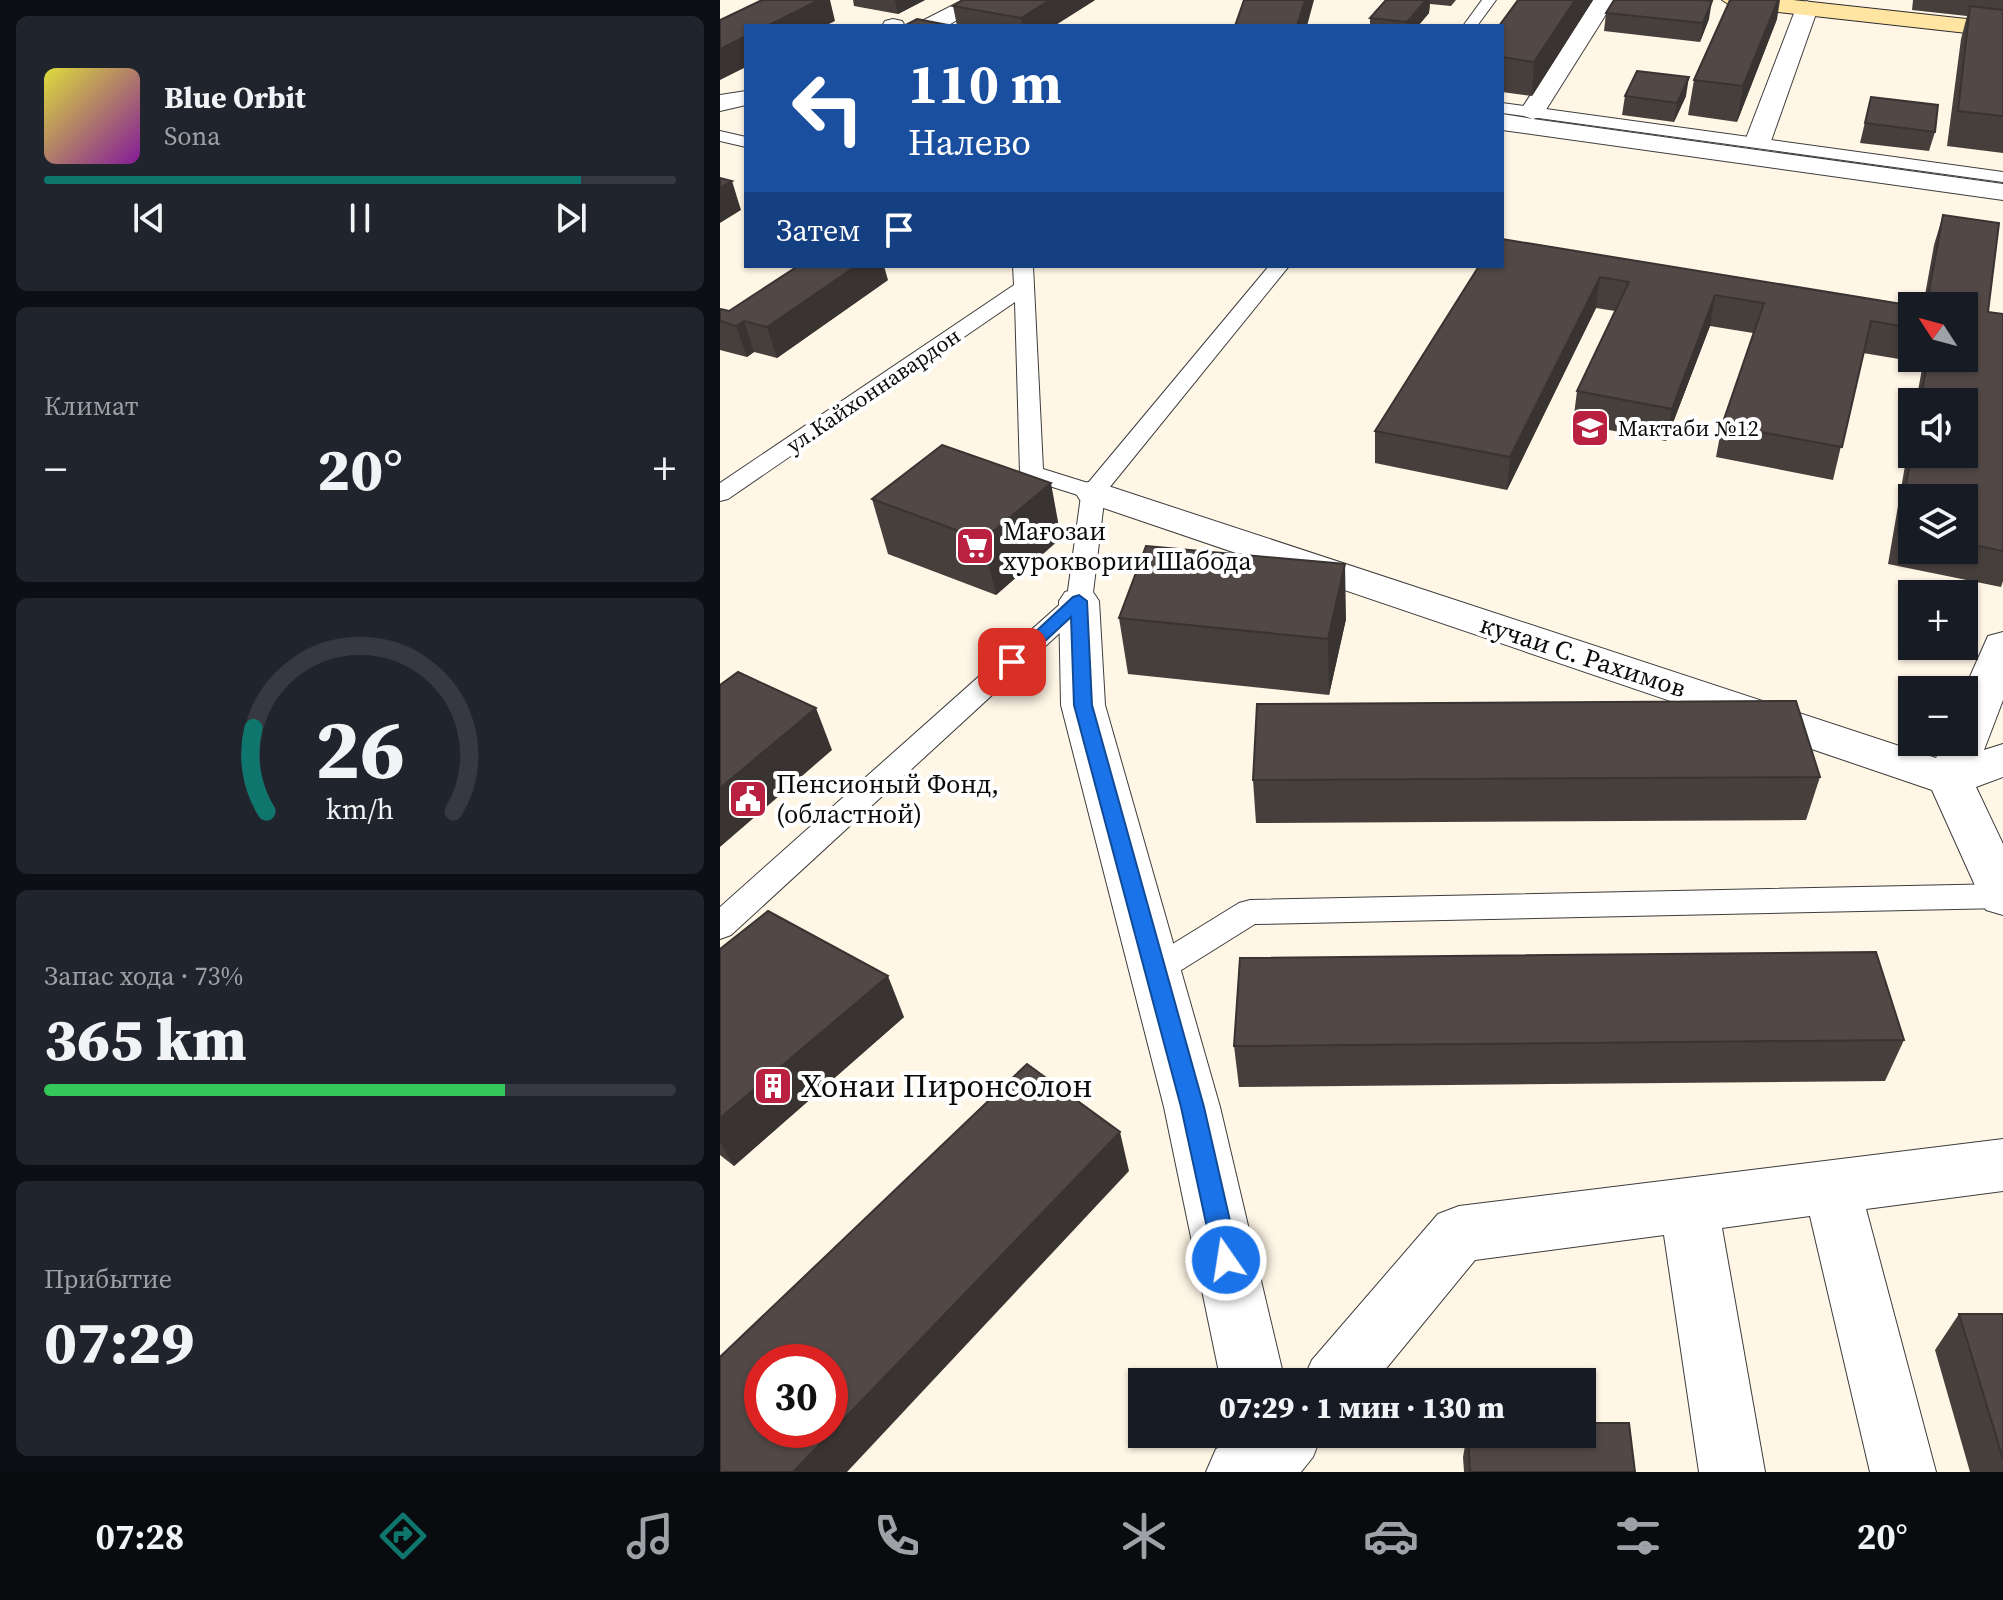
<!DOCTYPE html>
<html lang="ru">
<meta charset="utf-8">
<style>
:root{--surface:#171b24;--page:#20242c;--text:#f1f3f6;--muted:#9ea1a6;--line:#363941;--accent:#0f766e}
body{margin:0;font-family:"Source Serif 4",serif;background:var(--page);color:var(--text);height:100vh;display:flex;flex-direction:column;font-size:30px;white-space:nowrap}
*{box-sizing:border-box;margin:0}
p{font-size:26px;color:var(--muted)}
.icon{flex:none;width:44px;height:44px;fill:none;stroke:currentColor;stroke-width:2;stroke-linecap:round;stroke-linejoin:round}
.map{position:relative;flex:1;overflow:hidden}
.sheet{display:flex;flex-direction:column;gap:16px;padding:16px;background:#0d0f14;width:720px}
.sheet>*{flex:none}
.top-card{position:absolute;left:24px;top:24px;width:760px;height:244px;border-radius:0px;box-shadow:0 2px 6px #0004;background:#1a4fa0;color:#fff;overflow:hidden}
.needle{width:52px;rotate:306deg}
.controls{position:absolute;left:1178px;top:292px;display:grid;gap:16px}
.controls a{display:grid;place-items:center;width:80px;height:80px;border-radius:0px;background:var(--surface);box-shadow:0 2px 6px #0004;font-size:40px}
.speed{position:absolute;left:24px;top:1344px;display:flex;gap:16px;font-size:40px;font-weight:700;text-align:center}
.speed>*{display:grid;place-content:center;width:104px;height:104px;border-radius:50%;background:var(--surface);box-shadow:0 2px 6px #0004;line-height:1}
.speed .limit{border:12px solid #d22;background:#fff;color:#111}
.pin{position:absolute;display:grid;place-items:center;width:68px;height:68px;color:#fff;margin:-34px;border-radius:16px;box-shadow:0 4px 12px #0006}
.me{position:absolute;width:88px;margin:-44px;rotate:347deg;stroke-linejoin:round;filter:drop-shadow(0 0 6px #0008)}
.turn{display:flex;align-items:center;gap:28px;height:168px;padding:0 32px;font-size:36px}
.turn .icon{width:104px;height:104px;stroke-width:2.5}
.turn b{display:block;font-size:56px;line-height:68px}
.then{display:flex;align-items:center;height:76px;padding:0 32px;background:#0003;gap:16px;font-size:30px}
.big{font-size:60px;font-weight:800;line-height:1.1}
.sheet .card{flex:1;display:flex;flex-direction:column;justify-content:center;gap:12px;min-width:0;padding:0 28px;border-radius:12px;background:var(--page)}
.sheet .dial{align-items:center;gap:0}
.dial svg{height:208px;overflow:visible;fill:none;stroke:var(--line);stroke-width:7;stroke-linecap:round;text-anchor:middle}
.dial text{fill:var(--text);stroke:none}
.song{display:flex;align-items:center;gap:24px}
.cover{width:96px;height:96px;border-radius:12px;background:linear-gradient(135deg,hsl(60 70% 55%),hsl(290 70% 35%))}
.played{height:8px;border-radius:4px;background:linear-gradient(90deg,var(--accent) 85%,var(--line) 85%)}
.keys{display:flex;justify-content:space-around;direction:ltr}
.heat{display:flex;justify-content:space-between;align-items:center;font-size:44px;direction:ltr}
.charge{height:12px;border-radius:6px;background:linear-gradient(90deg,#34c759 73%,var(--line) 0)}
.trip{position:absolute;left:408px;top:1368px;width:468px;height:80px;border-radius:0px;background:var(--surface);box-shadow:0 2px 6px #0004;font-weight:800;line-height:80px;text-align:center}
.dock{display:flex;height:128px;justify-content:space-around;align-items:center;background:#090b0e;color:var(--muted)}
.dock .icon{width:56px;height:56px}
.dock .active{color:var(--accent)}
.dock b{font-size:36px;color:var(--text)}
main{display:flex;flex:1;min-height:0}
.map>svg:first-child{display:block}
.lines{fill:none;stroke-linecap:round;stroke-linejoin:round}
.lane-casing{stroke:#3d3d3d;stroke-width:2}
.street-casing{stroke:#3d3d3d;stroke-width:2}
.secondary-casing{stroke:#2c2c2c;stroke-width:2}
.lane{fill:#fff;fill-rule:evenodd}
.street{fill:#fff;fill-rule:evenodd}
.secondary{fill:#ffe5a1;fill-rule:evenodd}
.wall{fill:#473f3c;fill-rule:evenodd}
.shaded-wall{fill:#393331}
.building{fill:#524946;stroke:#393331;stroke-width:2;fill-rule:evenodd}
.route{fill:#1a73e8;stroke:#114b97;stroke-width:2}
.labels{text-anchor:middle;stroke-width:8;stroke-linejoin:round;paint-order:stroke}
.far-street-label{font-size:22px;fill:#0a0a0a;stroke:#fff}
.far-poi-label{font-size:22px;fill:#0a0a0a;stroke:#fff;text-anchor:start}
.poi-label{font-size:26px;fill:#0a0a0a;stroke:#fff;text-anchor:start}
.street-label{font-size:26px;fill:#0a0a0a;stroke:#fff}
.near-poi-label{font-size:32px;fill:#0a0a0a;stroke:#fff;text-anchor:start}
</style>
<main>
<section class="sheet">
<div class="card">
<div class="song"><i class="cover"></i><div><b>Blue Orbit</b><p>Sona</p></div></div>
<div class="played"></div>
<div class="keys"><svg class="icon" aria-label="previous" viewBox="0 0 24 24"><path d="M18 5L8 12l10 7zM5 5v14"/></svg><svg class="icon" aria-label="pause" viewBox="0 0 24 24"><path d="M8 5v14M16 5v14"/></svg><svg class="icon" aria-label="next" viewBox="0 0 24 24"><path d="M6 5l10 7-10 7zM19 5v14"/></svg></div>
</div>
<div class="card"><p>Климат</p>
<div class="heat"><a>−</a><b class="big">20°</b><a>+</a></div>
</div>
<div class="card dial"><svg viewBox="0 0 100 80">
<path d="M14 69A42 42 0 1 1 86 69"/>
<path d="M14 69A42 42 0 0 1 9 37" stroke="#0f766e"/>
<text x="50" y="56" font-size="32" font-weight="700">26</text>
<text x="50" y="72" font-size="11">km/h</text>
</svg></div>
<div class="card"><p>Запас хода · 73%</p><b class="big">365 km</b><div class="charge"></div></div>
<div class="card"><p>Прибытие</p><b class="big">07:29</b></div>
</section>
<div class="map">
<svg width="1283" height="1472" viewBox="0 0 1283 1472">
<rect width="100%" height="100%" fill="#fff6e6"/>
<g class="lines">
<!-- lane casing -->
<g class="lane-casing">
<g id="lane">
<path d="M762,0H776L757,26H743Z"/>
<path d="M782,103L1283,172V182L782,113Z"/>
<path d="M0,131L26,137V147L0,141Z"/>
<path d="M293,266H313L323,469L368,483L549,266H569L385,493L372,601L368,607L11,935L0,939V907L347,598L361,496L304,478L300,473L295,302L8,499L0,501V483L294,285Z"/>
<path d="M1283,884V908L535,924L447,979L436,983L425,979L420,970L425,961L519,903L530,900Z"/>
</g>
</g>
<!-- street casing -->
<g class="street-casing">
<g id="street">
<path d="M243,0H271L227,26H199L202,21Z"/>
<path d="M873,0H895L822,116L813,119L1283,184V200L782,130V114L813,119L804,116L800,111Z"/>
<path d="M1087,1L1098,8L1051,141L1047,147H1029L1025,141L1076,8Z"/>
<path d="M173,19L182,21L185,26H162L165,21Z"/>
<path d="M26,91V105L0,111V95Z"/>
<path d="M373,481L1216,758L1223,742H1244V690L1268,636L1283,632V700L1264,750L1283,744V777L1256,787L1283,844V915L1266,910L1212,790L360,500L355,492L360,484Z"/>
<path d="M359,588L373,592L379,601L385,705L500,1107L565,1382H501L444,1107L341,705L339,601L345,592Z"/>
<path d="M1283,1139V1191L1146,1209L1216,1472H1150L1090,1216L1002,1228L1045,1472H979L944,1235L755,1260L655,1382H582L592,1360L718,1214L739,1206Z"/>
<path d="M528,1434H602L593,1457L581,1472H486L496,1449Z"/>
</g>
</g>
<!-- secondary casing -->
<g class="secondary-casing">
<path id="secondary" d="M1002,0H1073L1283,23V37L1013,7Z"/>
</g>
<!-- lane -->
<use href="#lane" class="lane"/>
<!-- street -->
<use href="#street" class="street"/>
<!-- secondary -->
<use href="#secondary" class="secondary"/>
</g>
<!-- wall -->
<g class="wall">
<path d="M133,0H205L178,14L134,6Z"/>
<path d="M243,0H375L334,26H237L233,6Z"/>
<path d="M666,0H736L731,6L710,4L709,13L698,26H650V18Z"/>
<path d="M873,0L812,96L782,92V26Z"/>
<path d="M1193,0H1283V153L1227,146L1241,39L1247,16L1192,10Z"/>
<path d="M886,13L989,19L980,42L884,31Z"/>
<path d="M1057,19L1017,122L968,115L974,80Z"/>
<path d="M905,96H966L954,122L902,115Z"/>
<path d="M1151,97L1215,132L1209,151L1140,143Z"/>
<path d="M1223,215L1268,312L1283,314V581L1281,587L1168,564L1192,425V454L1244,402H1196L1203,363L1143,353L1113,480L996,457L1002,425L1033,333L990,326L946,441L853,423L857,391L895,311L876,308L787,490L655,463V431L759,266L1192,306V358H1244V306H1203L1214,245ZM1192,498H1244V550H1192Z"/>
<path d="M168,280L57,358L34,352L27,357L0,350V310L9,311Z"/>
<path d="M152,499L341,538L276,595L168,554Z"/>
<path d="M399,618L626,619L609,695L408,674Z"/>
<path d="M1100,777L1086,820L536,823L533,780Z"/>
<path d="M0,949L184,1017L14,1166L0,1155Z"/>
<path d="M1184,1040L1165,1081L519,1087L514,1046Z"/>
<path d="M1239,1314H1283V1472H1250L1215,1350Z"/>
<path d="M747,1434H862L915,1472H744L743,1457Z"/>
</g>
<!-- shaded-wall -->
<g class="shaded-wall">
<path d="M99,0H110L115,21L105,26H47Z"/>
<path d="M175,0H205L178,14Z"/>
<path d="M330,0H375L334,26H303L301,18Z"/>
<path d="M585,0H594L587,26H577Z"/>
<path d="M706,0H710L709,13L698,26H687V22Z"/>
<path d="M855,0H873L812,96L814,62Z"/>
<path d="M1058,0H1060L1057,19L1017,122L1023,86Z"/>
<path d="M992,1L989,19L980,42L983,23Z"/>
<path d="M26,36V67L0,80V49Z"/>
<path d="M969,77L966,96L954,122L957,103Z"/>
<path d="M12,181L21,210L0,223V188Z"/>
<path d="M136,266H164L168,280L57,358L47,327Z"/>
<path d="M880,277L876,308L787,490L790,457Z"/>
<path d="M995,295L990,326L946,441L952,409Z"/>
<path d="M24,321L34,352L27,357L16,326Z"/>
<path d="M331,483L341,538L276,595L263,540Z"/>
<path d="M625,564L626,619L609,695L608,639Z"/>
<path d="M96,708L112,750L0,847V788Z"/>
<path d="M168,976L184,1017L14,1166L0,1142V1118Z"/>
<path d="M400,1132L409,1171L127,1472H73Z"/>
</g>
<!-- building -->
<g class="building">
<path d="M42,0H99L47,26H26V36L0,49V20Z"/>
<path d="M243,0H330L301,18L233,6Z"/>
<path d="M524,0H585L577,26H515Z"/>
<path d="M666,0H706L687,22L650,18Z"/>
<path d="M798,0H855L814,62L782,57V26H779Z"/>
<path d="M894,0H981L992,1L983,23L886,13Z"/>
<path d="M1010,0H1058L1023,86L974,80Z"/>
<path d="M1250,6L1283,10V116L1238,111Z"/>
<path d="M197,19L233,26H184Z"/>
<path d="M917,71L969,77L957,103L905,96Z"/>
<path d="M1151,97L1218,105L1215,132L1145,123Z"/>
<path d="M0,178L12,181L0,188Z"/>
<path d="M1223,215L1279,223L1268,312L1283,314V551L1244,543V498H1192V533L1178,530L1192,451V454H1244V402H1200L1208,358H1244V306H1222V304L1207,302Z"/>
<path d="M782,239L1194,306H1192V328L1151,321L1122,447L1002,425L1044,303L995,295L952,409L857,391L909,282L880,277L790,457L655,431L759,266H782Z"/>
<path d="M78,266H136L47,327L24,321L16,326L0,321V310L1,309L9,311Z"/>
<path d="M222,445L331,483L263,540L152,499Z"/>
<path d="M426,546L625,564L608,639L399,618Z"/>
<path d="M18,672L96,708L0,788V685Z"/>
<path d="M1076,701L1100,777L533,780L537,704Z"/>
<path d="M48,911L168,976L0,1118V949Z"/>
<path d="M1156,952L1184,1040L514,1046L520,958Z"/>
<path d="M307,1064L400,1132L73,1472H0V1357ZM42,1362H110V1430H42Z"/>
<path d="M1239,1314H1283V1459Z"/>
<path d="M862,1423H909L915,1472H750L748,1434H862Z"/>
</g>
<!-- route -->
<path class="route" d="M359,595L367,601L372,705L484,1107L519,1260L515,1268L506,1272L498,1268L494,1260L461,1107L354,705L351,617L298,666L292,667L283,662L353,597Z"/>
<!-- icons -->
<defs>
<g id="school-square" transform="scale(2)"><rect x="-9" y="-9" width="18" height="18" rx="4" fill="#ba2141" stroke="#fff"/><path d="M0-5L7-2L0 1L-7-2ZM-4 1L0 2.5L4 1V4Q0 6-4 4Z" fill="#fff"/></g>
<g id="supermarket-square" transform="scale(2)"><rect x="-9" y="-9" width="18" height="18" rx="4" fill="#ba2141" stroke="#fff"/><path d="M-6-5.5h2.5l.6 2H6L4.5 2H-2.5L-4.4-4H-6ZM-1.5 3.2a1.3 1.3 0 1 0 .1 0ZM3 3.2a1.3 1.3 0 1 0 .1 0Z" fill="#fff"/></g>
<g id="civic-square" transform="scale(2)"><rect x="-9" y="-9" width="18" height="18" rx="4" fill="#ba2141" stroke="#fff"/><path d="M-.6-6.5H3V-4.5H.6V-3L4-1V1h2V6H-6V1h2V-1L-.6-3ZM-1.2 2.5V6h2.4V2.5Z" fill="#fff"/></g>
<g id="building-square" transform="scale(2)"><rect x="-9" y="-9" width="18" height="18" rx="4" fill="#ba2141" stroke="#fff"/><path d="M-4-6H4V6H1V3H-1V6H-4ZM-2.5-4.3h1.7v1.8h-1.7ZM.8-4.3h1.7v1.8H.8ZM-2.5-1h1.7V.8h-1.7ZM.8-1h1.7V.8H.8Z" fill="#fff"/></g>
</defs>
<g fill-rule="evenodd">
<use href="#school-square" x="870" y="428"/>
<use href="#supermarket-square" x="255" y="546"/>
<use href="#civic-square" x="28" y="799"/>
<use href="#building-square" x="53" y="1086"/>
</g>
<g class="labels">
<!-- far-street labels -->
<g class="far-street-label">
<text transform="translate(153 390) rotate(-34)" y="8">ул.Кайхоннавардон</text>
</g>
<!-- far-poi labels -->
<g class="far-poi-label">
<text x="898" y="436">Мактаби №12</text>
</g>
<!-- poi labels -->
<g class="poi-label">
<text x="283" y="540">Мағозаи<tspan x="283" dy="30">хуроквории Шабода</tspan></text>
<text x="56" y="793">Пенсионый Фонд,<tspan x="56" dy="30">(областной)</tspan></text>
</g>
<!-- street labels -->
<g class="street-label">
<text transform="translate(863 656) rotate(18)" y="9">кучаи С. Рахимов</text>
</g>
<!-- near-poi labels -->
<g class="near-poi-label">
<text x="81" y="1097">Хонаи Пиронсолон</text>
</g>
</g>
</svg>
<div class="controls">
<a><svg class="needle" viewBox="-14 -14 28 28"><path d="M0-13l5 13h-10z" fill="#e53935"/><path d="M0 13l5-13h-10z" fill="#9ea1a6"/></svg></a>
<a><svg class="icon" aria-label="sound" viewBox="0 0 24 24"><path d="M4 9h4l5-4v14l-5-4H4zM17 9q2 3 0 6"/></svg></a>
<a><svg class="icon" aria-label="layers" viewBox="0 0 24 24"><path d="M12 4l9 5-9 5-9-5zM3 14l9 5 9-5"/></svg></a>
<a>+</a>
<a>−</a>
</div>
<div class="speed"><div class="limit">30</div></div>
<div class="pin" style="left:292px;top:662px;background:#d93025"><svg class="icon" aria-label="arrive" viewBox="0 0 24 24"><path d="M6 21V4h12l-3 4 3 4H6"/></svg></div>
<svg class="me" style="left:506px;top:1260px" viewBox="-20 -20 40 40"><circle r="17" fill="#1a73e8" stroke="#fff" stroke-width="3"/><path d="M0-11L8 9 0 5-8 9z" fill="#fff"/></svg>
<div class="trip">07:29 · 1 мин · 130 m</div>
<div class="top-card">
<div class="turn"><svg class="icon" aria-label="left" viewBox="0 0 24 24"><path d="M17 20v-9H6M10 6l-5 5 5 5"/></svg><div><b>110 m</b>Налево</div></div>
<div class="then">Затем<svg class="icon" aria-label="arrive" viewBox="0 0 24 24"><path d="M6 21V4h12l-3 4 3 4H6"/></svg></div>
</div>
</div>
</main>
<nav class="dock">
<b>07:28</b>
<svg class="icon active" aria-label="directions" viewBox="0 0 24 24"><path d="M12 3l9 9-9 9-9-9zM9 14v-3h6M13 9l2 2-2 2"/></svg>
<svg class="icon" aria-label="music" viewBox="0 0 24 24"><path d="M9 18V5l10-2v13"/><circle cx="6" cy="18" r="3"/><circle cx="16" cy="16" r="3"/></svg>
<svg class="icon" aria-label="phone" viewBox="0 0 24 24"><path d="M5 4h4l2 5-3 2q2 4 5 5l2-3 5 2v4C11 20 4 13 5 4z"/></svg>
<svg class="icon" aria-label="climate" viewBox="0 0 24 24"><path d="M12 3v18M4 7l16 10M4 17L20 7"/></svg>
<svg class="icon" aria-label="car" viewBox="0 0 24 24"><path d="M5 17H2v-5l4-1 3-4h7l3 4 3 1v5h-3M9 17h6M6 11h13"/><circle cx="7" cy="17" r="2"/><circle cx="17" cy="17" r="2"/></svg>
<svg class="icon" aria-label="filters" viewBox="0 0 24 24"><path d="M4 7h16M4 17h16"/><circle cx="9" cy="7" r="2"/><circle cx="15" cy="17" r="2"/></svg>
<b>20°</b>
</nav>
